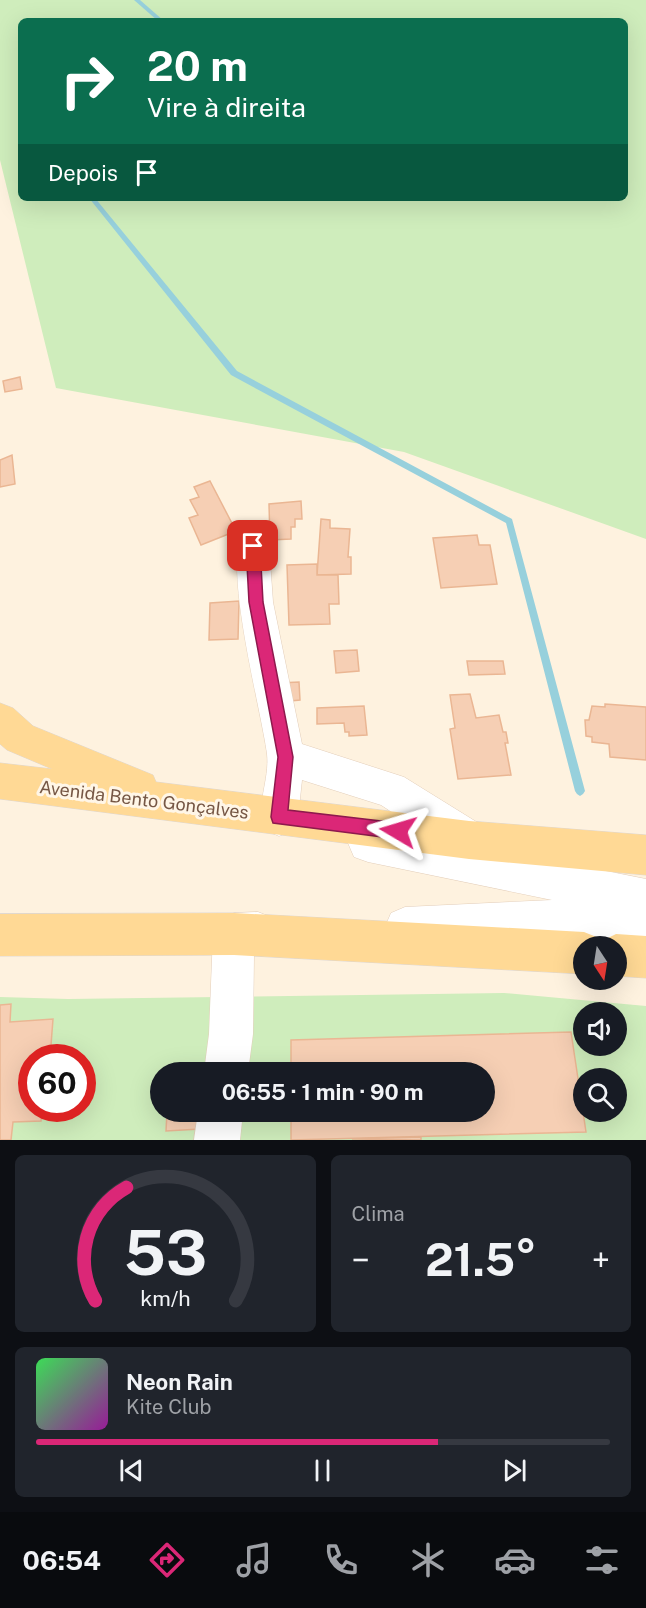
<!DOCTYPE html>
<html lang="pt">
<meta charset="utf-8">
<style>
:root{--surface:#171b24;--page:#20242c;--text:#f1f3f6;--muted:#9ea1a6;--line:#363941;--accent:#db2777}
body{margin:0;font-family:"Public Sans",sans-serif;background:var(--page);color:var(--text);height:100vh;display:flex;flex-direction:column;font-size:22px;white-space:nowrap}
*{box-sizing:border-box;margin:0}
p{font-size:20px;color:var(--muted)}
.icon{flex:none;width:33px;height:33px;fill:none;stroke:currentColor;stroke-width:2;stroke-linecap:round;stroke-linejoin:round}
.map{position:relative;height:1140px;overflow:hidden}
.drawer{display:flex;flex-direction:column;gap:15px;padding:15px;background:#0d0f14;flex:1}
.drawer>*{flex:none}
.top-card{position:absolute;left:18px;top:18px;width:610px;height:183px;border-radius:9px;box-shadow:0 6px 24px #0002;background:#0b6e4f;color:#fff;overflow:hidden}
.needle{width:39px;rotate:168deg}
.controls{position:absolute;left:573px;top:936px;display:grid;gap:12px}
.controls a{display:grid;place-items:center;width:54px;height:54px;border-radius:50%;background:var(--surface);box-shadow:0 6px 24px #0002;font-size:30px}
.speed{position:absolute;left:18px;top:1044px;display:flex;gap:12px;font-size:30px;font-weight:700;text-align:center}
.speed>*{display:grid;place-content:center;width:78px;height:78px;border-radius:50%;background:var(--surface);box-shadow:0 6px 24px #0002;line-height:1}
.speed .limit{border:9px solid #d22;background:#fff;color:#111}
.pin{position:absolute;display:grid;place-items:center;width:51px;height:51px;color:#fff;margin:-26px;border-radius:12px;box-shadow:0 3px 9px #0006}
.me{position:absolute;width:66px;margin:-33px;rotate:277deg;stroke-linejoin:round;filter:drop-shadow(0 0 4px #0008)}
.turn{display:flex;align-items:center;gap:21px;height:126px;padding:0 30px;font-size:27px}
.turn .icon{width:78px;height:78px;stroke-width:2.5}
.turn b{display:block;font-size:42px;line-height:51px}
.then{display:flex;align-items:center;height:57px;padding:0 30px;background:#0003;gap:12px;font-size:22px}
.big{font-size:45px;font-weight:700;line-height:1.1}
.drawer .card{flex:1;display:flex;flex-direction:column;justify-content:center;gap:9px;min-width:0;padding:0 21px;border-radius:9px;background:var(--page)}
.drawer .dial{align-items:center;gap:0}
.dial svg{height:156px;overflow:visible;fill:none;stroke:var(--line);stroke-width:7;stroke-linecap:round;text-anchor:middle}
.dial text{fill:var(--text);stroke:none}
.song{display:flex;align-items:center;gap:18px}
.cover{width:72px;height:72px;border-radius:9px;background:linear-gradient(135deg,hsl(130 70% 55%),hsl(300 70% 35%))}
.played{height:6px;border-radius:3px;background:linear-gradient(90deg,var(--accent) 70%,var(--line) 70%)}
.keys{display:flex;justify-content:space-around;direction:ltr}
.heat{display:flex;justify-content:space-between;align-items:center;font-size:33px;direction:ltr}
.drawer .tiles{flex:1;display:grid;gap:15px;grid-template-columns:1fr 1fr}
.card:last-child{grid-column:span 2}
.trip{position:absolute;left:150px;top:1062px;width:345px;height:60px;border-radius:30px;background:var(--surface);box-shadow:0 6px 24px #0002;font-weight:700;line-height:60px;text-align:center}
.dock{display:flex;height:96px;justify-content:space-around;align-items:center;background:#090b0e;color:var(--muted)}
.dock .icon{width:42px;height:42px}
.dock .current{color:var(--accent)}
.dock b{font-size:27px;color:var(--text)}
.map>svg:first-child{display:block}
.green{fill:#cfedbc;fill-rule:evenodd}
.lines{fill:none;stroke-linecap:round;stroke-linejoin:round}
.stream{fill:#97d0dc;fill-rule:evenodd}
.building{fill:#f6cfb4;stroke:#eab693;stroke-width:1.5}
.minor-casing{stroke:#e3ceba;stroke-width:1}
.major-casing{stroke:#ded7d2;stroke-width:1}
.minor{fill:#fff;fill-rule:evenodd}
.major{fill:#ffd995;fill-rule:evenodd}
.route{fill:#db2777;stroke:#8e194d;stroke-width:1.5}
.labels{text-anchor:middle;stroke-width:6;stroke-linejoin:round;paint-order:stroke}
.street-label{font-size:18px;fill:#765745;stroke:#fff6e7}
</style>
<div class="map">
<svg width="646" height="1140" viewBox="0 0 646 1140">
<rect width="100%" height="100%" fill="#fef2df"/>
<!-- green -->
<g class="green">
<path d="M0,0H646V539L404,452L56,388L0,160ZM21,21H626V198H21Z"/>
<path d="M504,993L646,1006V1140H0V997L68,999ZM584,1012H616V1046H584ZM32,1058H82V1108H32ZM160,1072H484V1112H160ZM584,1078H616V1112H584Z"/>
</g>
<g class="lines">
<!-- stream -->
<g class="stream">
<path d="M134,0H140L164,21H158Z"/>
<path d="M89,198H95L237,371L512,519L585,791L583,794L580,796L577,794L575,791L506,523L231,375Z"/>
</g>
</g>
<!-- building -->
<g class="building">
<path d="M20,377L22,389L5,392L3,381Z"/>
<path d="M12,455L15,484L0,487V460Z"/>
<path d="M210,481L236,531L201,545L189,518L198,515L190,500L199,497L194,487Z"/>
<path d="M301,501L302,519H295V527H291V539L270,540L269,504Z"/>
<path d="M321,519L330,520V528L350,529L348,557H351V574L317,575Z"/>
<path d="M477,535L479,545H490L497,584L441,588L433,538Z"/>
<path d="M317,564V575H338L339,604H329L330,624L289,625L287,565Z"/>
<path d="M239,601L238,639L209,640L210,603Z"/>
<path d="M357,650L359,671L336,673L334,651Z"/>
<path d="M467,661H503L505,674L469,675Z"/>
<path d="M299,682L300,700L280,702L279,683Z"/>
<path d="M470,694L476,718L499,715L503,732H506L508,743H505L511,775L458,779L450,729L455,728L450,695Z"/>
<path d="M605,704L646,707V760L610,757L609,744L592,742V737L586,736L585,720H589L592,706L605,707Z"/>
<path d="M364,706L367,735L349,736V732H345L344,723L317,724V708Z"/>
<path d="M11,1004L10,1022L53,1019L50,1058H32V1108H42L41,1121L13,1122L11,1140H0V1005Z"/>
<path d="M571,1032L586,1132L291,1140V1112H484V1072H291V1040Z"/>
<path d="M167,1112H200V1129L166,1131Z"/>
<path d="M421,1137V1140L352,1139Z"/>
</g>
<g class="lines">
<!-- minor casing -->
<g class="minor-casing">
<g id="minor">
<path d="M253,533L264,537L269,546L273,602L302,744L404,777L483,826L489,840L486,847L646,879V936L405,947L391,941L385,927L391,913L405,907L552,900L368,862L354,857L348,843L354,829L368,824L427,835L381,805L302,780L298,817L293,830L279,836L265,830C255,805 270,780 267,754C261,709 224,572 242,537Z"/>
<path d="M258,912L273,918L279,933L273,948L254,954L253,1034L248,1072H204L209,1034L213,934L219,919L234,913Z"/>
<path d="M198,1112H243L240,1140H194Z"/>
</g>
</g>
<!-- major casing -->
<g class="major-casing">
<g id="major">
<path d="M0,703L13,708L33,726L153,775L156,782L469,821L646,835V875L469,859L0,799V763L52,769L7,750L0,744Z"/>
<path d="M234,913L584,932L599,938L600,942L616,934L646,936V978L616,976V946H584V974L234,955L0,956V914Z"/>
</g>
</g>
<!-- minor -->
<use href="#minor" class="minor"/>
<!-- major -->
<use href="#major" class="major"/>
</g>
<!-- route -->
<path class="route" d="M253,541L260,546L263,602L293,757L288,810L398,823L403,826L406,831L403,837L398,839L273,823L271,817L278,757L249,602L246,546Z"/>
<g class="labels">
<!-- street labels -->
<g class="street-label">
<text transform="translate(144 800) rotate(7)" y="6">Avenida Bento Gonçalves</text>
</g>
</g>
</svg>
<div class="controls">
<a><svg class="needle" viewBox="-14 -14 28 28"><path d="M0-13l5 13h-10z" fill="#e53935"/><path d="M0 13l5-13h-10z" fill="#9ea1a6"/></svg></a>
<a><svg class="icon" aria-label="sound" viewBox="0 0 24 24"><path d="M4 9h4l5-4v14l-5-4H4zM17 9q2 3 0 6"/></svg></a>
<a><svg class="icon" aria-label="search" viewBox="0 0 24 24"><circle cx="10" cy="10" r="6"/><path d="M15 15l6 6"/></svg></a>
</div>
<div class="speed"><div class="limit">60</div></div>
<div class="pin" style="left:253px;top:546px;background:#d93025"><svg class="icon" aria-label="arrive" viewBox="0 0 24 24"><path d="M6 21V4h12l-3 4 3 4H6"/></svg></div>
<svg class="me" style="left:398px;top:831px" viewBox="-20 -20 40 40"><path d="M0-17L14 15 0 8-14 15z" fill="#db2777" stroke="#fff" stroke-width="4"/></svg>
<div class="trip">06:55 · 1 min · 90 m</div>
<div class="top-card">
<div class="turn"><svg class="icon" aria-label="right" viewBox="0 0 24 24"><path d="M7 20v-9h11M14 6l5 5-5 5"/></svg><div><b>20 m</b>Vire à direita</div></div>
<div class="then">Depois<svg class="icon" aria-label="arrive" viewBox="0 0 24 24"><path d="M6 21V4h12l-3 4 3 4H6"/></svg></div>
</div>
</div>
<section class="drawer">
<div class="tiles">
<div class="card dial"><svg viewBox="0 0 100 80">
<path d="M14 69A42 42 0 1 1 86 69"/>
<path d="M14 69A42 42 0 0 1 30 11" stroke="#db2777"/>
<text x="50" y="56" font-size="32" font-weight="700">53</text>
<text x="50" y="72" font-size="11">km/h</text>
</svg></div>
<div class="card"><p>Clima</p>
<div class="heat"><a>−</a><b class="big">21.5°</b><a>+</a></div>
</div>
<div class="card">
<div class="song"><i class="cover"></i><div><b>Neon Rain</b><p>Kite Club</p></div></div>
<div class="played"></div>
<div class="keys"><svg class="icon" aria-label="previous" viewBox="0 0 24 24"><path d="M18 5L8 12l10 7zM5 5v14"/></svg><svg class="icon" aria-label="pause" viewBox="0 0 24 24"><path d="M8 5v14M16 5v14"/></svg><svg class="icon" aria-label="next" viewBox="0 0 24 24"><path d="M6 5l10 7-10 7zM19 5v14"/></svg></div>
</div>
</div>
</section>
<nav class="dock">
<b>06:54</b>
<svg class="icon current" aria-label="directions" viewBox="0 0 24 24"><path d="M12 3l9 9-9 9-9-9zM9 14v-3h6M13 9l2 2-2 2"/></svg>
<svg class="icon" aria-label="music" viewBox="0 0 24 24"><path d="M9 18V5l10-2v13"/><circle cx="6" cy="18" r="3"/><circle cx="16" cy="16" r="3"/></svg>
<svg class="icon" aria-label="phone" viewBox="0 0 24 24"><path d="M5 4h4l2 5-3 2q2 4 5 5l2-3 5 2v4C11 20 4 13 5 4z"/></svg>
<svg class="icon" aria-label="climate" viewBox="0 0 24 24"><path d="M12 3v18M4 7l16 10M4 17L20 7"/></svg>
<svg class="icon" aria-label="car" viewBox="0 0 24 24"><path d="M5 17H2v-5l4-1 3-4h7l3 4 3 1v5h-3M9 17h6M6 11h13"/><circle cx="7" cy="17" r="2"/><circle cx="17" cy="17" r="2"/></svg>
<svg class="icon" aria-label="filters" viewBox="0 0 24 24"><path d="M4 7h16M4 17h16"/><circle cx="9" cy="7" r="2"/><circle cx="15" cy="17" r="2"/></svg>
</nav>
